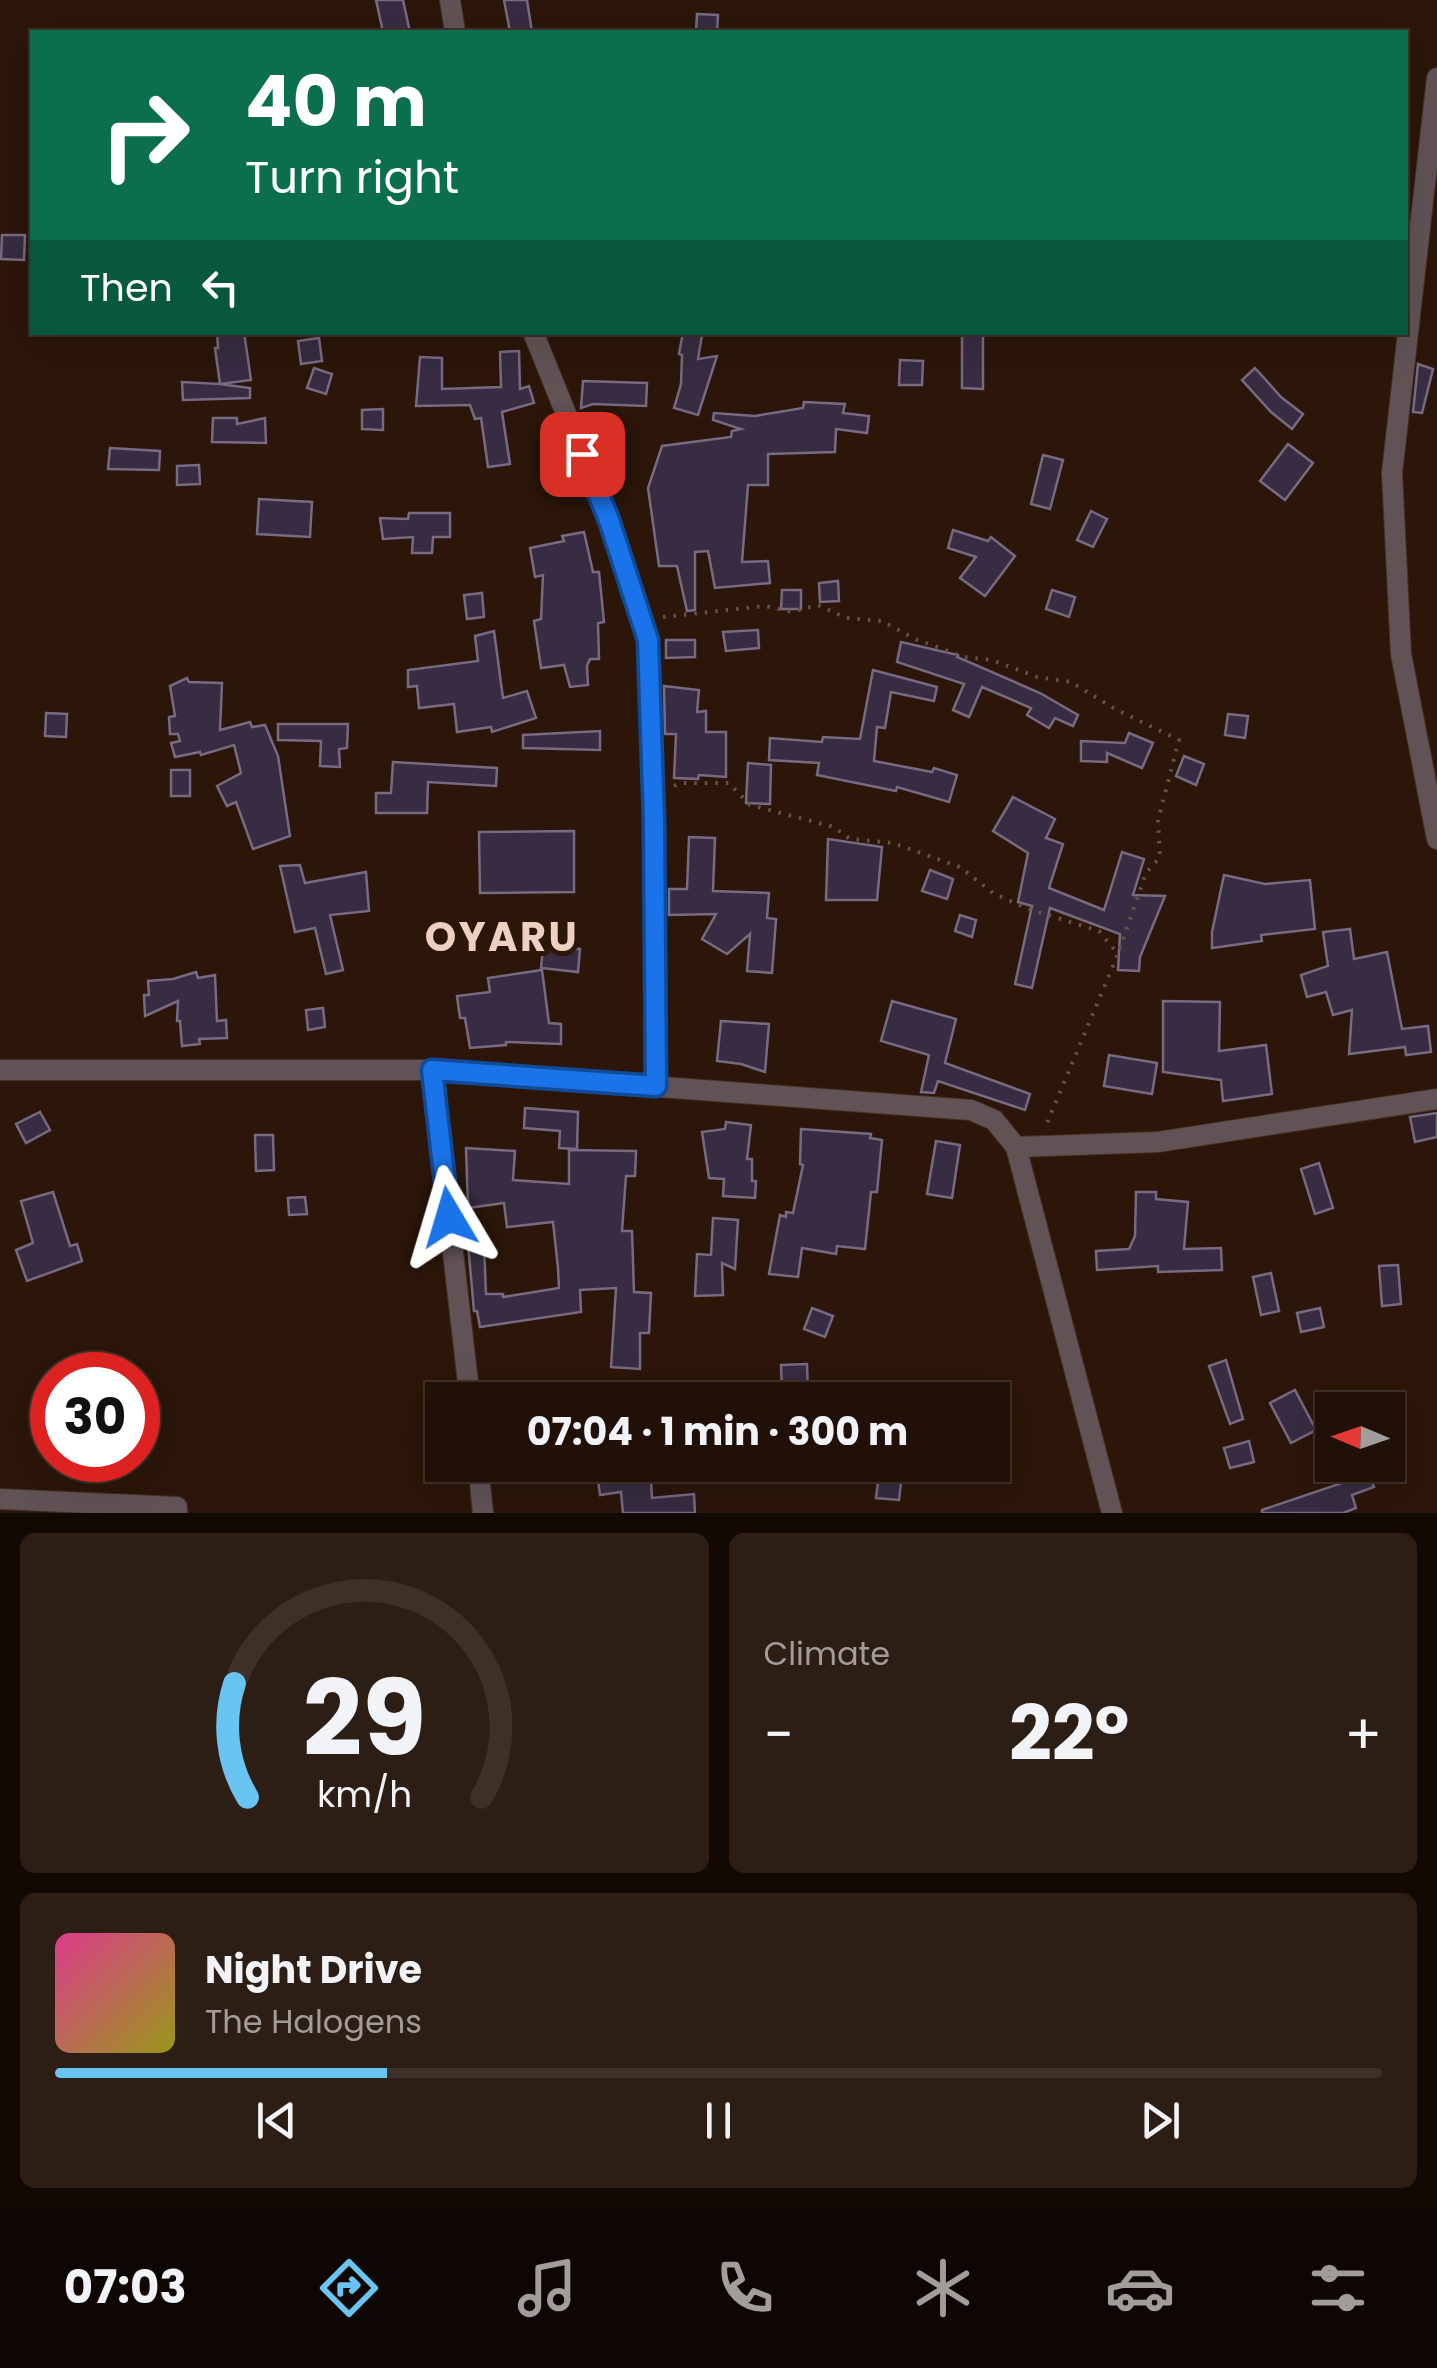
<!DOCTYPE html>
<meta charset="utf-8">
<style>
:root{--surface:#201007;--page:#2d1e15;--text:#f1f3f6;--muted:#a29d9b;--line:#3d3028;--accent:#69c4f1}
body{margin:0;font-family:Poppins,sans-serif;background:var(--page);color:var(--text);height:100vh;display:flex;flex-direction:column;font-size:38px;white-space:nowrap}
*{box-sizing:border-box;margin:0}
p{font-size:32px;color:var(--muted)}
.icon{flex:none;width:55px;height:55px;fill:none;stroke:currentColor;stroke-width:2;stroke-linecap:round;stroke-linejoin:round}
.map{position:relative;height:1513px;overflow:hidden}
.panel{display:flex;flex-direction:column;gap:20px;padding:20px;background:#120904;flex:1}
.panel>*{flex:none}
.hud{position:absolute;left:30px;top:30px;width:1378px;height:305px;border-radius:0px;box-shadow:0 10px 40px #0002,0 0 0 2px var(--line);background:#0b6e4f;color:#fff;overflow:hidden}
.needle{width:65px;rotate:272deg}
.controls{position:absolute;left:1315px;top:1392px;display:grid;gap:20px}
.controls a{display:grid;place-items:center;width:90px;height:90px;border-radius:0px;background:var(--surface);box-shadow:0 10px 40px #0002,0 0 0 2px var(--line);font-size:50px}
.speed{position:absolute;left:30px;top:1352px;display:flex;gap:20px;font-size:50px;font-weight:700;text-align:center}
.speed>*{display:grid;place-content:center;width:130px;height:130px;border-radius:50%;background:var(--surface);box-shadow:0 10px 40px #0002,0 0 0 2px var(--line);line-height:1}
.speed .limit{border:15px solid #d22;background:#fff;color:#111}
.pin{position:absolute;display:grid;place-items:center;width:85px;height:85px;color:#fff;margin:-42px;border-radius:20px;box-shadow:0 5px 15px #0006}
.me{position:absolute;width:110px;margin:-55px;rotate:353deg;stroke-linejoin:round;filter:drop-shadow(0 0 8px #0008)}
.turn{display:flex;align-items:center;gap:35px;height:210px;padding:0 50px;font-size:45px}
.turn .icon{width:130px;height:130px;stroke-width:2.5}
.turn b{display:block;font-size:70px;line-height:85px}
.then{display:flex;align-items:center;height:95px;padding:0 50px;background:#0003;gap:20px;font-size:38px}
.big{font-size:75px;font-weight:700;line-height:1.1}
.panel .card{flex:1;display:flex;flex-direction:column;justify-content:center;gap:15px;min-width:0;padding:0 35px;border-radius:15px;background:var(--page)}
.panel .dial{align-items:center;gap:0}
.dial svg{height:260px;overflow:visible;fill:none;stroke:var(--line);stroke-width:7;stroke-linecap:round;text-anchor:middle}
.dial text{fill:var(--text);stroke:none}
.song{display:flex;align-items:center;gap:30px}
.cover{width:120px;height:120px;border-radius:15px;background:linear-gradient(135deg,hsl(330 70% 55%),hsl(60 70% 35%))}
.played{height:10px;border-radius:5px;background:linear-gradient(90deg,var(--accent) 25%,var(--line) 25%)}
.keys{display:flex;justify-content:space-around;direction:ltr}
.heat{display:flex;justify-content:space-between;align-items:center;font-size:55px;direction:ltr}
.panel .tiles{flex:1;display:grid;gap:20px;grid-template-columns:1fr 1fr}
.card:last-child{grid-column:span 2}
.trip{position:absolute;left:425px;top:1382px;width:585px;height:100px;border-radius:0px;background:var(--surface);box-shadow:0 10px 40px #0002,0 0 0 2px var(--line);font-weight:700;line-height:100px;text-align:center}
.menu{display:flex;height:160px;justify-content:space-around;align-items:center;background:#0d0603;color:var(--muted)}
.menu .icon{width:70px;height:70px}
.menu .selected{color:var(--accent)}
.menu b{font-size:45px;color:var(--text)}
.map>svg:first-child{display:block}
.building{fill:#372c41;stroke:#776a83;stroke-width:2.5}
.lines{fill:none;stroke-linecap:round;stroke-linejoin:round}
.minor-casing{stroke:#463225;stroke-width:22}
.path{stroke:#675448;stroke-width:4;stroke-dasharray:2.5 8;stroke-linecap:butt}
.minor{stroke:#615355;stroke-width:20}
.route-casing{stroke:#114b97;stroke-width:25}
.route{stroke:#1a73e8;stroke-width:18}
.labels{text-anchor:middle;stroke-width:10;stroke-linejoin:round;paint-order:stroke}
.district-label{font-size:40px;font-weight:bold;letter-spacing:2.5px;fill:#edd0bf;stroke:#2b1609}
</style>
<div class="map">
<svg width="1437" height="1513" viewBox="0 0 1437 1513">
<rect width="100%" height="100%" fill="#2b1609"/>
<!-- building -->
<g class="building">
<path d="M376,0H403L410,32H383Z"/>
<path d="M504,0H527L532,32H510Z"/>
<path d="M697,14L718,15L717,32H696Z"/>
<path d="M2,235H25L24,260L1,259Z"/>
<path d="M217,332H244L251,380L220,384L250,388V398L183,400L182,382L220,384L215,348H218Z"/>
<path d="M683,332L702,335L698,359L717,356L698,415L674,408L681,384L682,355L679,354Z"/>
<path d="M962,332H981L983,337V389L962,388Z"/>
<path d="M319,338L322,361L301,364L298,341Z"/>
<path d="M519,351L520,389L529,386L534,403L502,412L510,464L488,467L481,418L475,419L470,405L416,406L420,357L442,358V389L501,387L500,352Z"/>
<path d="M900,360L923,361L922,385H899Z"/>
<path d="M1418,364L1433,369L1422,413L1413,412Z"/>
<path d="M314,368L332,374L326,394L307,388Z"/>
<path d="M1255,368L1281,397L1303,414L1292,429L1271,412L1242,380Z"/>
<path d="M583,381L647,383L646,406L593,404L581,408Z"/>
<path d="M804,402L845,404L843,413L869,416L867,433L836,429L835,452L768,454V485H748L742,562L768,561L770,583L715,588L708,551L695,552V610L687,611L677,566H659L648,488L662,446L731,437L732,431L741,429L713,420L714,413L755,416L803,408Z"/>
<path d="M383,409V430L362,429V410Z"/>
<path d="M213,418H237V424L265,418L266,443L212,442Z"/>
<path d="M1288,444L1313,463L1285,500L1260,481Z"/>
<path d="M110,448L160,451L159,470L108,469Z"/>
<path d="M1043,455L1063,460L1050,509L1031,504Z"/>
<path d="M199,465L200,484L177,485V466Z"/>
<path d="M259,499L312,502L310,537L257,534Z"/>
<path d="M1091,511L1107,519L1093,547L1077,540Z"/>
<path d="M409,513H450V537H433L432,553H412L413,537L383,539L380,518L408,519Z"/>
<path d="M953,530L988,541L991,537L1015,556L985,596L960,578L976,557L948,548Z"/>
<path d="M584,532L593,572H599L604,622L598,623L599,659H590L587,666L588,685L570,687L564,665L541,668L534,621L541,619L543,575L535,577L530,548L564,541L562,536Z"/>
<path d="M838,581L839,601L820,602L819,583Z"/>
<path d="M782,590H801V609H781Z"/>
<path d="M1052,590L1075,597L1069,617L1046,609Z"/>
<path d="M482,593L484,617L467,619L464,595Z"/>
<path d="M758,630L759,648L726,651L723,632Z"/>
<path d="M494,631L503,698L527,691L536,718L492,732L491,727L457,732L454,704L419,708L417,686L408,687V670L478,661L475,636Z"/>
<path d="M666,640H695V657L666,658Z"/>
<path d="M901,642L958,655L957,657L1040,693L1078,715L1073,726L1055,718L1049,728L1027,715L1031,708L982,687L969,717L953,710L964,684L897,662Z"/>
<path d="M873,670L937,687L934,701L891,692L885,728L877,727L874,761L932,772L934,768L957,775L949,802L897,787L896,791L817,775L819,763L769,760L770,738L822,742L823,737L860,739Z"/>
<path d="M187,678L189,682L222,683L220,730L250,722L252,727L265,725L278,756L290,836L253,849L236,802L227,806L217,786L241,773L234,745L201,755L200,752L175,757L171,743L180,741L178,734H170L169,717L175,716L170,686Z"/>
<path d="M664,686L699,690L697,712L706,711V732H726V777L699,775L698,779L674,778L676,734H665Z"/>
<path d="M46,713L67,714L66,737L45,736Z"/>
<path d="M1228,714L1248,716L1245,738L1225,735Z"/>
<path d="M278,724H348L347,748L339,749L340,767L320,766L321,741L278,740Z"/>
<path d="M600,731V750L523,748V735Z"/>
<path d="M1129,733L1153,743L1142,768L1107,753V762L1081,761V741L1125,743Z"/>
<path d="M1184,756L1204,764L1196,785L1176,776Z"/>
<path d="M393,762L497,768L496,786L428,782L427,813H376V793H391Z"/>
<path d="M748,763L771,765L770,804L746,803Z"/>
<rect x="171" y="770" width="19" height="26"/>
<path d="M1013,797L1055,819L1046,838L1063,844L1049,888L1104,910L1122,852L1144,859L1133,895L1165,896L1140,957L1139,971L1118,970L1120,934L1050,908L1032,988L1015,984L1032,906L1018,902L1028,853L993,831Z"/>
<path d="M574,831V892L480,893L479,832Z"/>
<path d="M689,837L715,838L713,891L769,893L767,918L776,919L772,973L747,971L750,934L727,954L702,939L716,914L669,915V889H687Z"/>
<path d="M828,839L882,847L877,900H826Z"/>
<path d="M300,865L305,883L366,872L369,911L330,915L343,970L326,974L315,928L295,932L280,866Z"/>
<path d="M930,870L953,879L947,899L922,891Z"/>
<path d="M1224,875L1265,884L1310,880L1315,929L1261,935L1262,941L1212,948V932Z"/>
<path d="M960,915L976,920L972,937L955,931Z"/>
<path d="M1350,929L1354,959L1387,952L1402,1029L1428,1026L1431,1052L1406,1055L1405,1047L1349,1054L1352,1010L1333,1015L1326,992L1307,997L1301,975L1328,966L1323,932Z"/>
<path d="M554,947L580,949L578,972L541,968L543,948Z"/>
<path d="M542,970L549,1023L561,1024V1044L506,1042V1045L470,1048L465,1018H460L457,996L490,992L488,978Z"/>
<path d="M196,972L198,978L215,975L217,1021L226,1020L227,1038L199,1039L200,1044L182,1046L180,1021H177L178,1001L145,1016L144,995H149L148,981L173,979Z"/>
<path d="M892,1001L956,1019L945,1063L1030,1094L1025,1110L938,1081L934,1093L921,1092L929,1055L881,1041Z"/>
<path d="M1163,1001L1220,1002L1219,1051L1266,1045L1272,1094L1223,1101L1221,1080L1163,1072Z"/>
<path d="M323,1008L325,1027L308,1030L306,1010Z"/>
<path d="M721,1021L769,1024L765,1072L741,1064L717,1061Z"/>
<path d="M1109,1055L1157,1063L1152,1094L1104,1086Z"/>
<path d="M525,1108L578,1112L577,1149L559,1148L560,1131L524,1128Z"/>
<path d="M40,1112L50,1130L26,1143L16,1124Z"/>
<path d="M1437,1113V1137L1415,1142L1410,1117Z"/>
<path d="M726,1122L751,1125L747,1159H752V1181H756L755,1198L723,1196L724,1179L709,1178L702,1132L725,1129Z"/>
<path d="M801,1129L871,1134L870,1138L882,1140L877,1192H871L865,1249L837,1246L836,1254L802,1248L798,1277L769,1274L780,1215L786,1217V1212L793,1213L803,1165L800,1164Z"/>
<path d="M255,1135H273L274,1170L256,1171Z"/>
<path d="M936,1141L960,1145L952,1198L927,1194Z"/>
<path d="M466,1148L515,1151L513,1180L569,1184V1150L636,1151L635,1176H626L622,1231H632L634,1292L651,1293L649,1333H640V1369L611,1367L616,1288L580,1290L581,1312L480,1327L477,1311H474L468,1244H484L486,1294H503V1297L559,1288L558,1268L553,1222L507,1227L504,1203L468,1208Z"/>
<path d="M1319,1163L1333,1208L1315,1214L1301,1169Z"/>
<path d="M53,1192L70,1246L77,1244L82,1261L27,1281L16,1250L33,1243L21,1201Z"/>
<path d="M1136,1192H1156V1199L1188,1202L1184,1249L1221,1248L1222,1270L1158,1272V1266L1097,1270L1096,1251L1129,1249L1135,1236Z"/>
<path d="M305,1197L307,1214L289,1215L288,1198Z"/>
<path d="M713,1218L738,1220L735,1269L722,1263L723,1295L695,1296L697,1254L711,1255Z"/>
<path d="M1398,1265L1401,1304L1382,1306L1379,1266Z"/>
<path d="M1271,1273L1279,1311L1261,1315L1253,1277Z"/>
<path d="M812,1308L833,1316L825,1337L804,1329Z"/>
<path d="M1320,1308L1324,1327L1301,1332L1297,1313Z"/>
<path d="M1226,1360L1243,1419L1230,1424L1209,1366Z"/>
<path d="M807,1364L808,1395L782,1396L781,1365Z"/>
<path d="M1295,1390L1316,1430L1291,1443L1270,1403Z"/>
<path d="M1249,1441L1254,1462L1230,1468L1224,1448Z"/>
<path d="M596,1465H650L652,1498L694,1494L695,1513H623L621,1492L600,1495Z"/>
<path d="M1339,1465H1366L1374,1487L1352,1495L1356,1508L1343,1513H1262V1510L1345,1482Z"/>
<path d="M879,1473L902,1475L899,1500L876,1498Z"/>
</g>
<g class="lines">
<!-- minor casing -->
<g class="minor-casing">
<g id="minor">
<path d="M450,0L455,32"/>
<path d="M1437,78L1392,473L1401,654L1437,839"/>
<path d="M533,332L609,520L648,640L655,819L656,1086"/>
<path d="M0,1070H432L971,1110L994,1120L1016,1147L1112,1513"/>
<path d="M432,1070L470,1400"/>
<path d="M1016,1147L1158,1142L1437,1099"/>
<path d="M478,1465L483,1513"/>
<path d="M0,1499L177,1507V1513"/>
</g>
</g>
<!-- path -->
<g class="path">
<path d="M663,617L765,606L792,612L818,605L846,618L882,621L915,639L964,657L992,660L1037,677L1071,682L1115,709L1179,740L1158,820L1160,857L1146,873L1118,954"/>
<path d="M674,786L680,783H729L750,805L834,827L850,839L893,843L960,867L993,893L1028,909L1099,931L1118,954L1047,1123"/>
</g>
<!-- minor -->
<use href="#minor" class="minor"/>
</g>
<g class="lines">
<!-- route casing -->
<g class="route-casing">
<path id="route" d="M449,1217L432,1070L656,1086L654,820L648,640L609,520L582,454"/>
</g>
<!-- route -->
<use href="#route" class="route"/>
</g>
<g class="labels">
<!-- district labels -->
<g class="district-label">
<text x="502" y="951">OYARU</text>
</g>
</g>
</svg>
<div class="controls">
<a><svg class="needle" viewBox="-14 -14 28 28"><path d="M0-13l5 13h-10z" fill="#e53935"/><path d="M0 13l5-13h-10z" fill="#a29d9b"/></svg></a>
</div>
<div class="speed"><div class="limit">30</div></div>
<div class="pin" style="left:582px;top:454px;background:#d93025"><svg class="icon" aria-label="arrive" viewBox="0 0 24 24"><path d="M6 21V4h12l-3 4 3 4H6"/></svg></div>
<svg class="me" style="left:449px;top:1217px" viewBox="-20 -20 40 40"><path d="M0-17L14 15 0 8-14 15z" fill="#1a73e8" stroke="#fff" stroke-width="4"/></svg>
<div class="trip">07:04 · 1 min · 300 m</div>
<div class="hud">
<div class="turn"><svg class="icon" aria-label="right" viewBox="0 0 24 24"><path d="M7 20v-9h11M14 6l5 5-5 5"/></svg><div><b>40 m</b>Turn right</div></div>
<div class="then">Then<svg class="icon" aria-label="left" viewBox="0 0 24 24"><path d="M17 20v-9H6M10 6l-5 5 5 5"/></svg></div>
</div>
</div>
<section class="panel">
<div class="tiles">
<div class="card dial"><svg viewBox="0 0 100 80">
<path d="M14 69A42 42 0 1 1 86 69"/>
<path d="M14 69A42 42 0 0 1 10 34" stroke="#69c4f1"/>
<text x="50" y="56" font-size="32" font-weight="700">29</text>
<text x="50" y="72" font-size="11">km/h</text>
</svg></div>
<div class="card"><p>Climate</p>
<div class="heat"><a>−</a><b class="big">22°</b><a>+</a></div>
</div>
<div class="card">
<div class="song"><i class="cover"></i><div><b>Night Drive</b><p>The Halogens</p></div></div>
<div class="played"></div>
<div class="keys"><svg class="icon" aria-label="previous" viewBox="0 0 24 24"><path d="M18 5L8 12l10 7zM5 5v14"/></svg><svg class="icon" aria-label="pause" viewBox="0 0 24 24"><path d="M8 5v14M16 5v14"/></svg><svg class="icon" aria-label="next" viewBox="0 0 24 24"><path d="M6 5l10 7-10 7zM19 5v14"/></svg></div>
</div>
</div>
</section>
<nav class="menu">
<b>07:03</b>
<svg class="icon selected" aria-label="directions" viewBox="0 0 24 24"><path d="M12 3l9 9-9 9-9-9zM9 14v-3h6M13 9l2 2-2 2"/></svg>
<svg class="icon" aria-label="music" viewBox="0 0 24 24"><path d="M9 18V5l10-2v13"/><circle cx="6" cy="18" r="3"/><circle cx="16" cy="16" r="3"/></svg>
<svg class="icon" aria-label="phone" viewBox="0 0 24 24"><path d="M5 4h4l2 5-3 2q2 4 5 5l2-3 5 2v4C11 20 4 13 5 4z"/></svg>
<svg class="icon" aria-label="climate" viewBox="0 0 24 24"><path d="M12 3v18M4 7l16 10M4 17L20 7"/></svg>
<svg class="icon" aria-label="car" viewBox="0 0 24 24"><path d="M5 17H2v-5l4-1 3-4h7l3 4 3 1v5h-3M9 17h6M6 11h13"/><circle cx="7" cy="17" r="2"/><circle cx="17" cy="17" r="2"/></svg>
<svg class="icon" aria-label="filters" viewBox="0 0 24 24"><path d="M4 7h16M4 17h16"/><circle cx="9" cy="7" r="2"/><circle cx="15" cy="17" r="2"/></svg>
</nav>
